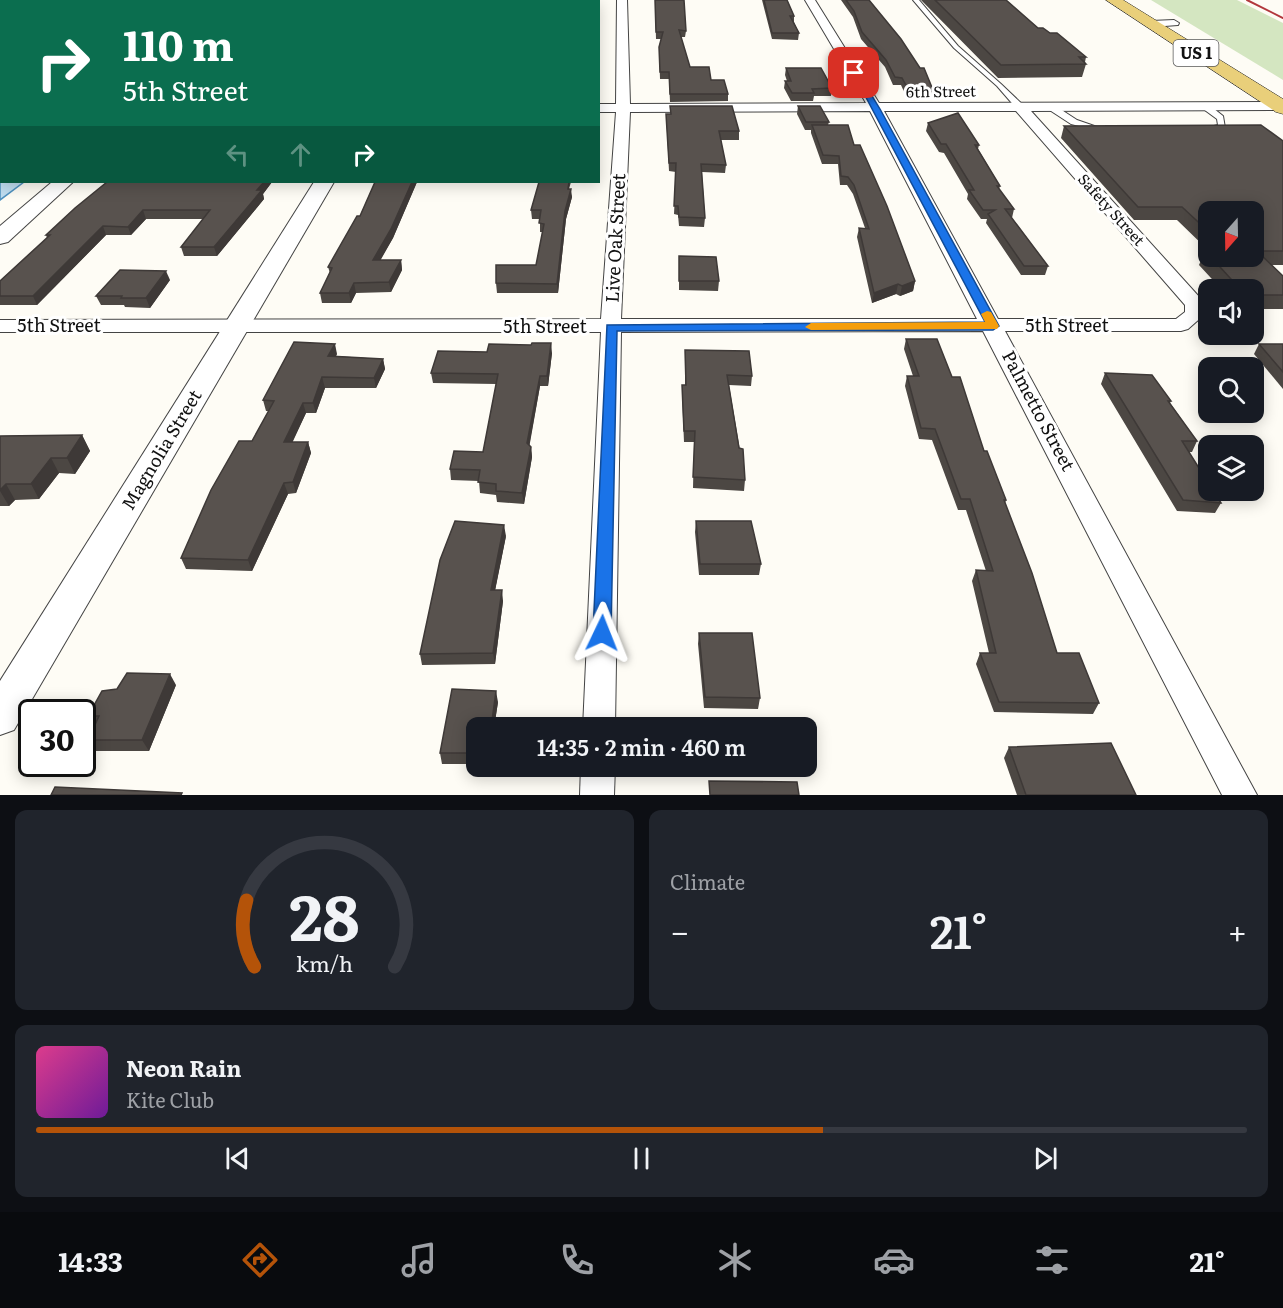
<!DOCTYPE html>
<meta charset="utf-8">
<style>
:root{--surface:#171b24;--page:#20242c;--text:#f1f3f6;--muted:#9ea1a6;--line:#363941;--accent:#b45309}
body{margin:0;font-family:Literata,serif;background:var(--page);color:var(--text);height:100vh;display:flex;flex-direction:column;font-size:22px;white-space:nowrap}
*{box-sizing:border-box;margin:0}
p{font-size:20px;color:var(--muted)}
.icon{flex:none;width:33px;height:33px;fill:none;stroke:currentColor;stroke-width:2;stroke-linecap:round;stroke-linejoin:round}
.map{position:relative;height:795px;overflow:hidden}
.panel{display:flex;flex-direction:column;gap:15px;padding:15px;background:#0d0f14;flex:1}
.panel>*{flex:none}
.guide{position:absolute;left:0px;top:0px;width:600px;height:183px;box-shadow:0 3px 15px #0003;background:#0b6e4f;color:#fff;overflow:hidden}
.needle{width:39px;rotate:200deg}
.fabs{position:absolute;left:1198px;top:201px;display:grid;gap:12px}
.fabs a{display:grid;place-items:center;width:66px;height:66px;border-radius:12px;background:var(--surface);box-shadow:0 3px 15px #0003;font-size:30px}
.speed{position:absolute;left:18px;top:699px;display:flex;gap:12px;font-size:30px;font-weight:700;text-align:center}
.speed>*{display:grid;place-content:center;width:78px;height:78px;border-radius:50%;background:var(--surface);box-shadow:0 3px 15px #0003;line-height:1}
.speed .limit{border:3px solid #111;border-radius:9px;background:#fff;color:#111}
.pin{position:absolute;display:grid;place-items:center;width:51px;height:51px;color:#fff;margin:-26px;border-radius:12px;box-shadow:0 3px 9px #0006}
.me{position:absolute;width:66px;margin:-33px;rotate:2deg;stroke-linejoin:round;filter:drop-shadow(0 0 4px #0008)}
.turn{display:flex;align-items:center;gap:21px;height:126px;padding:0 24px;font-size:27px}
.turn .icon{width:78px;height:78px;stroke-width:2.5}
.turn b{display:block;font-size:42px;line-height:51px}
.lanes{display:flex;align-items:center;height:57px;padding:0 24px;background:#0003;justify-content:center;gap:30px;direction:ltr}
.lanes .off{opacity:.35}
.big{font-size:45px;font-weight:600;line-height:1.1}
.panel .card{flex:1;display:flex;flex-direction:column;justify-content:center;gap:9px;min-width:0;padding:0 21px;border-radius:12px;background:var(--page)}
.panel .dial{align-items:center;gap:0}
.dial svg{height:156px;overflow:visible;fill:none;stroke:var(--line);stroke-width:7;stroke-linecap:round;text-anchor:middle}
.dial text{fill:var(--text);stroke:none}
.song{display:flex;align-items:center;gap:18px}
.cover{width:72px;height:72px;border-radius:9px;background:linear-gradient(135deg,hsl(330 70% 55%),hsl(280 70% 35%))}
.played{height:6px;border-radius:3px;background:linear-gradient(90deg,var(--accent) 65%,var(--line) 65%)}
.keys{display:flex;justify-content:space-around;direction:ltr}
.heat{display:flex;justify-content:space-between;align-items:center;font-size:33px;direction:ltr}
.panel .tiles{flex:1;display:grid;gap:15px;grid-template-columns:1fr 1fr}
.card:last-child{grid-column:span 2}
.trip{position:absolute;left:466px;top:717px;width:351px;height:60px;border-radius:12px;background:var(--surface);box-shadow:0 3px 15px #0003;font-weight:600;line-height:60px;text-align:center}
.tab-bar{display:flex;height:96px;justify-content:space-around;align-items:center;background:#090b0e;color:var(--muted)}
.tab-bar .icon{width:42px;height:42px}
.tab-bar .current{color:var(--accent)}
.tab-bar b{font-size:27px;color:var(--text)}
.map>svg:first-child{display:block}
.green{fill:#d4e6c1}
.water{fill:#bfddf0;stroke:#4e91bf;stroke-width:1.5}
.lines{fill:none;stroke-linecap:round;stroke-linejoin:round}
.service-casing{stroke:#444;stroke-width:2}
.minor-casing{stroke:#444;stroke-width:2}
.tertiary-casing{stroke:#444;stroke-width:2}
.primary-casing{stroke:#222;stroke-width:1}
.service{fill:#fff;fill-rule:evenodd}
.minor{fill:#fff;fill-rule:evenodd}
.tertiary{fill:#fff;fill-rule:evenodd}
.primary{fill:#e9cf7a;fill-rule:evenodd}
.rail{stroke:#b2373c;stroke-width:2}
.wall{fill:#4c4743;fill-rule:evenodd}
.shaded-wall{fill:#3e3937}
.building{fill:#58524e;stroke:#3e3937;stroke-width:1.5}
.route{fill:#1a73e8;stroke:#114b97;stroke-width:1.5}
.slow{fill:#f59e0b}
.labels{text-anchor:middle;stroke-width:6;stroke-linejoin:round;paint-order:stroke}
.far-street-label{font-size:15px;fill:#111;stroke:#fff}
.shield{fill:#fff;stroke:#585858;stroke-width:1.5}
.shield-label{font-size:16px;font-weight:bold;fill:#111}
.street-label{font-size:18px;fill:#111;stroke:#fff}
</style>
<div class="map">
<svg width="1283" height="795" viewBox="0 0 1283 795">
<rect width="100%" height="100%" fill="#fefcf5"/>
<!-- green -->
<path class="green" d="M1151,0H1237L1283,23V80Z"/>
<!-- water -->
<path class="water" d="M0,55L2,182H24L0,200Z"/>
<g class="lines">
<!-- service casing -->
<g class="service-casing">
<g id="service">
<path d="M913,0H919L958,46L1001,84L1023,105V109H1017L997,86L954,48Z"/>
<path d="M1202,104H1208L1223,116L1225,128L1206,132V128L1218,125L1217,119L1202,108Z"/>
<path d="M1048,105H1054L1077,120L1103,129L1099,131L1071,124L1048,109Z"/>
</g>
</g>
<!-- minor casing -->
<g class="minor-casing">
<g id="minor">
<path d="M617,0H627L630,104L866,103L805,0H815L879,103L1283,102V110L1031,111L1202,300L1205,304V314L1188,329L1181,331H1005L1257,795H1222L983,331L621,332L615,728H583L601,332H0V320L601,319L616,112H598V104H616ZM870,111L977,319H621L630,112ZM884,111H1016L1185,305V312L1176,319H998Z"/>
<path d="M1174,20L1179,23L1178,25L1151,27L1146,24L1151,21Z"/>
<path d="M581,766H615L614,795H580Z"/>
</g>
</g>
<!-- tertiary casing -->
<g class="tertiary-casing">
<g id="tertiary">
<path d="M293,0H305L292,2Z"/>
<path d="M435,0H447L434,2Z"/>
<path d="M52,182H73L8,242L0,244V226Z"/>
<path d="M314,182H334L14,730L0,735V681Z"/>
</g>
</g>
<!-- primary casing -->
<g class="primary-casing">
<path id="primary" d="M1106,0H1123L1283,99V114L1276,112Z"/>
</g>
<!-- service -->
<use href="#service" class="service"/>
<!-- minor -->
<use href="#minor" class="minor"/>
<!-- tertiary -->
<use href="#tertiary" class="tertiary"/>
<!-- primary -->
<use href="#primary" class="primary"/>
<!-- rail -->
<path class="rail" d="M1247,0L1283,18"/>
</g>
<!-- wall -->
<g class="wall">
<path d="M655,0L686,31L685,37H681L690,67L711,80L728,94V101L670,102L669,79H660L659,47L661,39H656Z"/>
<path d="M762,0H787L794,16V22L799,33L798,40L772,39Z"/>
<path d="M841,0H869L933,90L932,97L906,96L901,85H893L885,67L861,39L853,17Z"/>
<path d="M921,0H1006L1038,28L1050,33L1086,57L1085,62L1086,64L1082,77L998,78Z"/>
<path d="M786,68L832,88L831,96H814L813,101H791L784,88L785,81H787L785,75Z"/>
<path d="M798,106L829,122L828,125L854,145L915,281L913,291L900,296L896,294L872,303L857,237L859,228H865L853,194L847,185H840L838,164H822L811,133V130H805L797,114Z"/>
<path d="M666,114L739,131V140H721L726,165L725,173L702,172L705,218L704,227L679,226L678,215L674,214L676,172L669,171Z"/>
<path d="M928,123L979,145L978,149L1000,186L999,189L1014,209L1012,218L1048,266L1045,275H1021L986,223L987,219H981L967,199L968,194L944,153L939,152L926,131Z"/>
<path d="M1064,126L1283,141V265H1271L1283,276V309H1254V290H1222L1199,265L1205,251H1209L1177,220H1134L1061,138ZM1209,212L1254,256H1209Z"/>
<path d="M107,182H272L263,194L264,199L217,256H184L181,247L203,219H146L131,235H106L37,305H0V281L47,238L46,235Z"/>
<path d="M375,182H417L393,238L380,260H401L402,270L391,292L356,293L351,303H322L320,293L330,273L328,267L360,216Z"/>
<path d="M539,182H571L569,189L572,197L566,219L558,293H497L496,283L536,265L543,232H540V219H532L531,210Z"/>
<path d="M679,256L719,281L718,291L679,290Z"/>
<path d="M170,280L150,308L125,307L124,305H101L96,296Z"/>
<path d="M906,339L952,377L1006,500L1005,503L1057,653L1099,703L1093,714L994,712L976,664L980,653H989L972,581L976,570L986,571L966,510H958L932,440L919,439L905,386L907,376H913L904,349Z"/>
<path d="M1259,344H1283V389L1254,354Z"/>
<path d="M685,350L752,376L751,386L729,385L745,480L744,491L693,488L694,442H684L682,395V385H685Z"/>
<path d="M487,352L552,353L548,386H540L529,446L531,447L532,457L524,504L497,502L496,495L480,493L479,481L451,480L450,469L483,452L496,384L433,383L431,373Z"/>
<path d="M337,354L336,356L383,359L385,369L376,388H325L316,413H306L292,442H308L311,453L296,493L288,494L252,571L186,569L181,558L252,441L269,411H266L263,400Z"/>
<path d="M1105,373L1171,401L1170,403L1197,441L1192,452H1188L1221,503L1215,513L1177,511L1101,384Z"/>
<path d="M82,435L90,451L75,474L59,473L39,499L15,500L9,506H0V436Z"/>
<path d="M696,521L761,564L759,575H699L695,532Z"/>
<path d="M506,536L495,590L503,601L495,664L422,665L420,654Z"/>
<path d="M699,633L760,698L758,709L704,708L698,644Z"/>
<path d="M176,685L149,751H95L88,740L95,726L88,716Z"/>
<path d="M498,702L494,728H477V764H442L440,753Z"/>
<path d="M1009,747L1136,795H1017L1004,758Z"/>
</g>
<!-- shaded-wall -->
<g class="shaded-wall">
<path d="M264,182H272L263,194L264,199L217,256L214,247Z"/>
<path d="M412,182H417L393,238L375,270L373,260Z"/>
<path d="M571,189L572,197L566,219L558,293L557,284L565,211Z"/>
<path d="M143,210L146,219L131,235L128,227Z"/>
<path d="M103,226L106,235L37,305L33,296Z"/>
<path d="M401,260L402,270L391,292L389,282Z"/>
<path d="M166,271L170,280L150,308L146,298Z"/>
<path d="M915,281L913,291L900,296L902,286Z"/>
<path d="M354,283L356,293L351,303L349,293Z"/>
<path d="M898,284L896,294L872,303L874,293Z"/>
<path d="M551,343L552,353L548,386L547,376Z"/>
<path d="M335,344L337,354L331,366L328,356Z"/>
<path d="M383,359L385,369L376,388L374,378Z"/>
<path d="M540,376V386L528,454L527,443Z"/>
<path d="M322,377L325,388L316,413L313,403Z"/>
<path d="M303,403L306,413L288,452L284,442Z"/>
<path d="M82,435L90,451L75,474L67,458Z"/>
<path d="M308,442L311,453L296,493L293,482Z"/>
<path d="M531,447L532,457L524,504L522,493Z"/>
<path d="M51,458L59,473L39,499L31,484Z"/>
<path d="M284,483L288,494L252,571L248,560Z"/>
<path d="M6,484L15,500L9,506L0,491V490Z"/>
<path d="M504,525L506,536L493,601L491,590Z"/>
<path d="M502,590L503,601L495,664L493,653Z"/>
<path d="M170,674L176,685L149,751L142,740Z"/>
<path d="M496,691L498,702L494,728H491Z"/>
</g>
<!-- building -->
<g class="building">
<path d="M16,0H239L237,2H19Z"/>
<path d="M240,0H265L264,2H239Z"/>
<path d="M331,0H405L404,2H330Z"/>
<path d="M468,0H506L505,2H467Z"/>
<path d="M561,0H588V2H560Z"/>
<path d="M655,0H684L686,31L679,30L690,67H709L711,80H724L728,94H670L669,72H660L659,47L663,32H656Z"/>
<path d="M764,0H787L794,16H790L799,33H772Z"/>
<path d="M846,0H869L901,39L920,68H924L933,90L908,89L902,78L895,77L886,60L862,32L854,11Z"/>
<path d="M935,0H1006L1038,28H1043L1050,33H1057L1086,57H1079L1086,64L1001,65Z"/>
<path d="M786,68H821L832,88L812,89L814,93H792L785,81H791Z"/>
<path d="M670,106H732L739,131H719L726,165L701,164L705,218L679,217L678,206H674L676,163H669L666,114H671Z"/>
<path d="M798,106H820L829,122H806Z"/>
<path d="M958,113L979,145H975L1000,186H997L1014,209H1005L1048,266H1024L988,214L995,210H983L969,190H974L946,144H941L928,123Z"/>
<path d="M812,125H848L854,145H860L887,206L915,281L902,286L898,284L874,293L859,228L869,229L854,185L848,177L841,176L839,156L823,155Z"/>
<path d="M1261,125L1283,141V251H1257L1283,276V295H1254V290H1241L1210,256H1254V212H1209V232L1182,207H1138L1064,126Z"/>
<path d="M107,182H264L257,190H262L214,247H181L210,210H143L128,227L103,226L33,296H0V281L50,235H46L75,208Z"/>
<path d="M375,182H412L391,229L373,260H401L389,282L354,283L349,293H320L332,268L328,267L357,216H360Z"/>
<path d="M539,182H569L568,189H571L565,211L557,284L496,283V265H536L544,224L539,223L541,210H531Z"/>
<path d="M679,256L716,257L719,281H679Z"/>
<path d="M120,270L166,271L146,298H121L122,296H96Z"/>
<path d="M906,339H937L952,377H960L984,451H987L1006,500H1004L1032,573L1057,653H1079L1099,703L999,702L980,653H996L976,570L993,571L970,499H961L935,429L921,428L907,376H919Z"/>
<path d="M294,342L335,344L328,356L383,359L374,378L322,377L313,403H303L284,442H308L293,482L284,483L248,560L181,558L211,490L239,441H252L274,401L263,400Z"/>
<path d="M532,343H551L547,376H540L527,443L531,447L522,493L496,491V484L478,482L480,470L450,469L454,451L483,452L498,374L431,373L438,351L487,352L489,344L531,345Z"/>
<path d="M1259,344H1283V372Z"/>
<path d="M685,350L749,351L752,376L727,375L739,448L743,449L745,480L693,477L695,431H684L682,385H686Z"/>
<path d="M1105,373L1152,375L1171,401H1168L1197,441H1182L1209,484V490H1213L1221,503L1183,500Z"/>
<path d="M82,435L67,458H51L31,484H6L0,490V436Z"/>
<path d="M455,521L504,525L491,590H502L493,653L420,654L440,560Z"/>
<path d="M696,521H751L761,564H700Z"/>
<path d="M699,633H752L760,698L705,697Z"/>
<path d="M127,673L170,674L142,740H88L99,716H88L102,691L117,689Z"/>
<path d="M452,689L496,691L491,728H477V753H440Z"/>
<path d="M1111,743L1136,795H1026L1009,747Z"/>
<path d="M709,781L797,782L799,795H710Z"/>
<path d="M55,787L182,793L181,795H51Z"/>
</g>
<!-- route -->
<path class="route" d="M852,71H857L880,109L999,326L993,330L617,331L611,633L608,639L602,641L596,639L593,633L607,325L985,322Z"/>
<!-- slow -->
<path class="slow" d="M987,311L991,312L999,326L997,329L811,330L805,327L811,323L985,322L981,314Z"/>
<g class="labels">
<!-- far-street labels -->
<g class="far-street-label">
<text transform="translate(941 92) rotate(-1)" y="5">6th Street</text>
<text transform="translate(1111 210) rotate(48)" y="5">Safety Street</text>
</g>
<!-- shield labels -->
<rect class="shield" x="1173.5" y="40" width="45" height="26" rx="4.5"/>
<g class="shield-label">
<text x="1196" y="59">US 1</text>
</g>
<!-- street labels -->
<g class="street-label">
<text transform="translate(616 238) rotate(-87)" y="6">Live Oak Street</text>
<text x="59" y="332">5th Street</text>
<text x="1067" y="332">5th Street</text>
<text x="545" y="333">5th Street</text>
<text transform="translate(1038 411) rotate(62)" y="6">Palmetto Street</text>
<text transform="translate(162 450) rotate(-59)" y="6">Magnolia Street</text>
</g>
</g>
</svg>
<div class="fabs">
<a><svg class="needle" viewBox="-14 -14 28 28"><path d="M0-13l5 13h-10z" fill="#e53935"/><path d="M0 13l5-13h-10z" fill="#9ea1a6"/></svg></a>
<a><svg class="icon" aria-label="sound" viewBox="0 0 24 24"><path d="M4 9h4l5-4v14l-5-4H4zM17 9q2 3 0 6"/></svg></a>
<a><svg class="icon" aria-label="search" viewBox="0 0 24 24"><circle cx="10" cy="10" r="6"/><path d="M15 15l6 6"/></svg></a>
<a><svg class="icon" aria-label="layers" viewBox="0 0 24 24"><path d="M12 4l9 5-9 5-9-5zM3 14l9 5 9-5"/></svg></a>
</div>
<div class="speed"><div class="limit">30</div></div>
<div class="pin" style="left:854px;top:73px;background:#d93025"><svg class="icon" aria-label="arrive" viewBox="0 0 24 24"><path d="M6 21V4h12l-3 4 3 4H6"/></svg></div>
<svg class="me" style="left:602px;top:633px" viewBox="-20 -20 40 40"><path d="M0-17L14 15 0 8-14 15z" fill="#1a73e8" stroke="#fff" stroke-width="4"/></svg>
<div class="trip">14:35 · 2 min · 460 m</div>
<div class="guide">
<div class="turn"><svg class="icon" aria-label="right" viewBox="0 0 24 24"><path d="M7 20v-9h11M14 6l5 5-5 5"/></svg><div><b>110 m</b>5th Street</div></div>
<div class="lanes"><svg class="icon off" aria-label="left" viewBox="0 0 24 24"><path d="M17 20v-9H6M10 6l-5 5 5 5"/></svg><svg class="icon off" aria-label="ahead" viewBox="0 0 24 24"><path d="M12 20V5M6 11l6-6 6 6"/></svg><svg class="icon" aria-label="right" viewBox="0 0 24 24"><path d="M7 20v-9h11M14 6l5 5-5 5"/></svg></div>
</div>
</div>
<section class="panel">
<div class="tiles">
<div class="card dial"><svg viewBox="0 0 100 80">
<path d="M14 69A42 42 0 1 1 86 69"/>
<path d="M14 69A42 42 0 0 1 10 35" stroke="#b45309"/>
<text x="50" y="56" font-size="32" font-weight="700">28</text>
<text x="50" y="72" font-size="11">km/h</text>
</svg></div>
<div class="card"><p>Climate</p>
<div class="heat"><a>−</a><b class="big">21°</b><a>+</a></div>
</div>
<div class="card">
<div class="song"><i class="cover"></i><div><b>Neon Rain</b><p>Kite Club</p></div></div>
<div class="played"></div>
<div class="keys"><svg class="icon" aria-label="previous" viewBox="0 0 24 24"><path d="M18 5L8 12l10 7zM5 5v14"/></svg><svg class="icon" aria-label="pause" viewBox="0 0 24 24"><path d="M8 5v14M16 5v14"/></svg><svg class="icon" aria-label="next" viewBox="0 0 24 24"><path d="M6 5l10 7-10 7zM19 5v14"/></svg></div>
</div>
</div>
</section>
<nav class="tab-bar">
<b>14:33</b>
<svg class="icon current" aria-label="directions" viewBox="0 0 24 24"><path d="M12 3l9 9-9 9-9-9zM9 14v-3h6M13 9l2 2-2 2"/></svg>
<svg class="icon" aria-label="music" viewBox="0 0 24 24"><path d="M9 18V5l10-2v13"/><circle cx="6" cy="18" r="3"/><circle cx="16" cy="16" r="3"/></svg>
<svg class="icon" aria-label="phone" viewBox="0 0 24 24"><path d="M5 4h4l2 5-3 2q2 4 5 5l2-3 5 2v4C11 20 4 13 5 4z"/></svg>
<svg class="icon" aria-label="climate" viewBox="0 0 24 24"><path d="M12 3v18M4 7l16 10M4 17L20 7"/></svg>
<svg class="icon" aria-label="car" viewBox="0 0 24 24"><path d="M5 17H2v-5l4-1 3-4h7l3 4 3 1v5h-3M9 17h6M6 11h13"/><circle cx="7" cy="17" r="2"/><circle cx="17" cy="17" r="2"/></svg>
<svg class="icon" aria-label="filters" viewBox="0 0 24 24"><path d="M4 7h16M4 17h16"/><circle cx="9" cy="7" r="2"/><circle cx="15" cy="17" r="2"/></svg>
<b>21°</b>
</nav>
